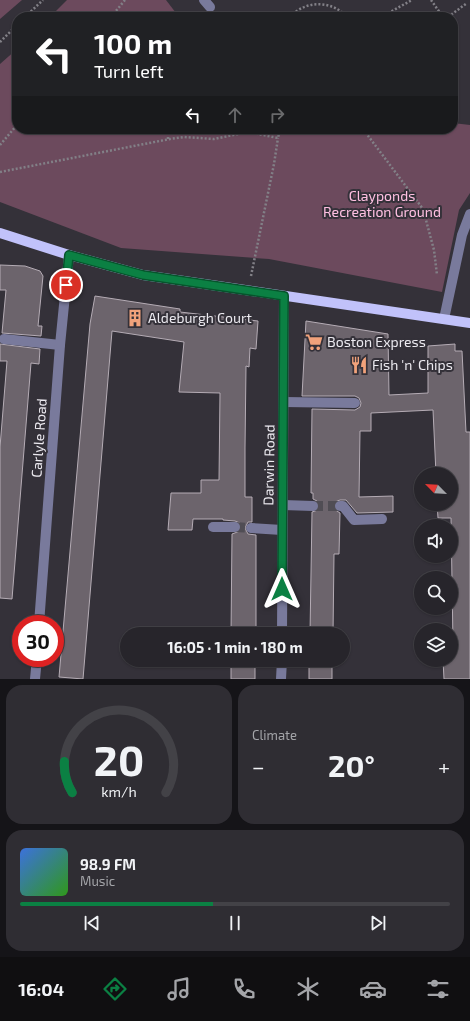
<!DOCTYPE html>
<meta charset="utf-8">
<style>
:root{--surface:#27252b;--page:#2f2d33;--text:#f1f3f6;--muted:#a4a5a9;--line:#434247;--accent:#0b8043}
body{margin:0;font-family:"Exo 2",sans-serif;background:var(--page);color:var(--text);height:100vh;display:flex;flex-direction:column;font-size:15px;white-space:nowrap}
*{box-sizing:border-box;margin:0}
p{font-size:13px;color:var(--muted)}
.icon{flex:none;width:22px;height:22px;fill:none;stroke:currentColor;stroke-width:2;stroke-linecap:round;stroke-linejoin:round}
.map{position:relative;height:679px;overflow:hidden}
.panel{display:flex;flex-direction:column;gap:6px;padding:6px;background:#151418;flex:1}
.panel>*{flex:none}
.hud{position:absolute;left:12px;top:12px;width:446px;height:122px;border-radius:16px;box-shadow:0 1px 3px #0004,0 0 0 1px var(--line);background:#202124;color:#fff;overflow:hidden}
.needle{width:26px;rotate:294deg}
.tools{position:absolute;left:414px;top:467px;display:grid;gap:8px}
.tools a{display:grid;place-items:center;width:44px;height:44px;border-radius:50%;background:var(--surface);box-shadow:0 1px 3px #0004,0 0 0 1px var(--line);font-size:20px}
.speed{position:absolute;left:12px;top:615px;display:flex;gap:8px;font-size:20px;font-weight:700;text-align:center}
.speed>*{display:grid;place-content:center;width:52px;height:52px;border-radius:50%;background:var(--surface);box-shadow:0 1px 3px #0004,0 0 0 1px var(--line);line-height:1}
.speed .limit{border:6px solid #d22;background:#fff;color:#111}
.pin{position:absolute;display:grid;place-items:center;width:34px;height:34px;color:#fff;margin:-17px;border:2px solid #fff;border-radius:50%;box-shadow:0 1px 4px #0007}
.me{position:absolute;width:44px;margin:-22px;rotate:0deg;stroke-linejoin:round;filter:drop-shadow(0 0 3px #0008)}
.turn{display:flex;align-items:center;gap:14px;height:84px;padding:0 16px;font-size:18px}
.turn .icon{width:52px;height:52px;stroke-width:2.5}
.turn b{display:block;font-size:28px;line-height:34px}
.lanes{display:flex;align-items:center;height:38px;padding:0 16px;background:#0003;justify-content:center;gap:20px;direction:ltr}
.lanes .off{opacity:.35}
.big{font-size:30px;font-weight:700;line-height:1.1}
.panel .card{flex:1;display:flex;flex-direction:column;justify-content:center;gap:6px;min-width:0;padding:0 14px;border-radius:16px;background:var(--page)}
.panel .dial{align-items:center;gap:0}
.dial svg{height:104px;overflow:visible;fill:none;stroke:var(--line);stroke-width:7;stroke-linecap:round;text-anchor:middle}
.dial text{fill:var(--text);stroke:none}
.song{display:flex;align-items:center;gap:12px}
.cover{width:48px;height:48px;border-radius:6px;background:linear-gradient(135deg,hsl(220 70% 55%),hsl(110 70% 35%))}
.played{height:4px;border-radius:2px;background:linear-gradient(90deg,var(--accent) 45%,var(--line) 45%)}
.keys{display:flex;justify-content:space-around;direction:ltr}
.heat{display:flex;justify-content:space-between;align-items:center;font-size:22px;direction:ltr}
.panel .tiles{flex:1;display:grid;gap:6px;grid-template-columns:1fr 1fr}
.card:last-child{grid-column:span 2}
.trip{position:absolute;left:120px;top:627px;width:230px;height:40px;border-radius:20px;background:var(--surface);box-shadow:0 1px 3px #0004,0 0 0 1px var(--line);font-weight:700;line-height:40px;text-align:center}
.tab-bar{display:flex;height:64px;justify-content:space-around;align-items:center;background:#100f11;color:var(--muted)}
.tab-bar .icon{width:28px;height:28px}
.tab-bar .on{color:var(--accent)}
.tab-bar b{font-size:18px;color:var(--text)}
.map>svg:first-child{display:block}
.green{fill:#6c4a5d}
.building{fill:#6c646c;stroke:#b5acb5}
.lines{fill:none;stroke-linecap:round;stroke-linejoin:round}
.minor-tunnel{stroke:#504d54;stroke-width:10;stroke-dasharray:10 5;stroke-linecap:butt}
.path{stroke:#828087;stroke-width:2.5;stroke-dasharray:2 2;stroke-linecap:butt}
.minor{stroke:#797a9c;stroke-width:10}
.major{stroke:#c1c2fa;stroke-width:10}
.route-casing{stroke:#07532c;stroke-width:10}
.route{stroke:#0b8043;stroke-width:7}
.labels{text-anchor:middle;stroke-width:4;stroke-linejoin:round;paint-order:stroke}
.park-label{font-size:14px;fill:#ffc0e2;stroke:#343139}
.poi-label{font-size:14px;fill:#eceaf0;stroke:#343139;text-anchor:start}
.street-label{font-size:14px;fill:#eceaf0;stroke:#343139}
</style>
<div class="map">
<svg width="470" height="679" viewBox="0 0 470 679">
<rect width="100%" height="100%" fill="#343139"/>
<!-- green -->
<g class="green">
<path d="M0,0H22L0,19Z"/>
<path d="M67,0H166L179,17H50Z"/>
<path d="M17,49V129H453V123L470,125V193L459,210L442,292L269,259L121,248L0,202V64Z"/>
</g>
<!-- building -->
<g class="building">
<path d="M0,265L25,266L40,271L43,276L38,326H42L41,336L2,333L6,290H0Z"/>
<path d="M95,296L180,309V312L258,321L256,349L250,348L249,367L246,366L245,448V497H252V522H248L245,528L248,534L256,535V634H231L232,534L240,531V523L235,521L223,520V519H193L192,530H168L171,493H201V480H219L220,393L179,392L184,342L112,331L83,679L59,677L90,324Z"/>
<path d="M306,321L388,334L389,395L428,393V346L455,344V351H462L466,432H470V679H444L443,660H451V644H453L451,518H438L437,504H451V474H436L433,410L371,413V431H360L359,497L393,496V512L357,513L346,500H340L335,502L334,509L340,513L339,554H334L333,634H310L312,512L318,510L319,506L317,501L313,499V493H311L312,409L355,410L360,407L361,403L359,398L355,396H302Z"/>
<path d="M0,344L40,349L39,364L31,363L12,599L0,598V447L7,361H0Z"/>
<rect x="231" y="660" width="24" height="19"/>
<rect x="309" y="660" width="23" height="19"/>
</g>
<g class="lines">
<!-- minor-tunnel -->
<g class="minor-tunnel">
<path d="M313,506H340"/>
<path d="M235,527L251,528"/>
</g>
<!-- path -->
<g class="path">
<path d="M431,0L443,17"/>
<path d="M25,17L43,0"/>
<path d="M111,17L125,0"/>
<path d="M239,17L255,14L268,17"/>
<path d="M290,17C305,0 332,0 347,17"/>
<path d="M381,17L412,0"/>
<path d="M448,17L467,3"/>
<path d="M0,42L17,25"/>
<path d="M363,129L423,209L434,250L437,275"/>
<path d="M168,139V134"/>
<path d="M0,145L17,125"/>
<path d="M0,172L170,139L184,137L214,139L248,132L278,138L280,129"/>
<path d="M251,276L274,164L278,138"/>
</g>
<!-- minor -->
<g class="minor">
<path d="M204,0L210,7"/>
<path d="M444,319L462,235L470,214"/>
<path d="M4,339L60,345"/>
<path d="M284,402L355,403"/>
<path d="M283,505L313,506"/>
<path d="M340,506H343L354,520L382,519"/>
<path d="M213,527H235"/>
<path d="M251,528L282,530"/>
<path d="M39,624L60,345L69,255"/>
<path d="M282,634L284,296"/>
<path d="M35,679L37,658"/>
<path d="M281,679L282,660"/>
</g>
<!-- major -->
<path class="major" d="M0,233L69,255L143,275L470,323"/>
</g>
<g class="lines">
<!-- route casing -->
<g class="route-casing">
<path id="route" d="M66,285L69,255L143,275L284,296L282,589"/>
</g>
<!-- route -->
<use href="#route" class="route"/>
</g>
<!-- icons -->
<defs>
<g id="building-bare" transform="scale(1.38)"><path d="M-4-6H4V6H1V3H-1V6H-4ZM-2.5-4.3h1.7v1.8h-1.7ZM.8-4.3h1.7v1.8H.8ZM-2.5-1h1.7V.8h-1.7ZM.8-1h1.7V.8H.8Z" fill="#f1a27b" stroke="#343139" stroke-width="2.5" paint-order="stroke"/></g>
<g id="supermarket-bare" transform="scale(1.38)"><path d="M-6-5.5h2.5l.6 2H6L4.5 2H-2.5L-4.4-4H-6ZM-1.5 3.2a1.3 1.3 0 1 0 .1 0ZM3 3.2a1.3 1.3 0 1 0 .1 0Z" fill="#f1a27b" stroke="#343139" stroke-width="2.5" paint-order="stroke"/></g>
<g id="restaurant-bare" transform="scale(1.38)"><path d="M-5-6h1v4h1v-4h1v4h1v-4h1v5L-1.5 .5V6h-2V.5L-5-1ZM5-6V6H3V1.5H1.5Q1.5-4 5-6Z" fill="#f1a27b" stroke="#343139" stroke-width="2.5" paint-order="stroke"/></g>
</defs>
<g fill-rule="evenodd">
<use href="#building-bare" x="135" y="318"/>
<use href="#supermarket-bare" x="314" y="342"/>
<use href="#restaurant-bare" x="359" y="365"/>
</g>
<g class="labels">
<!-- park labels -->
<g class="park-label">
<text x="382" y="201">Clayponds<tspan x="382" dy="16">Recreation Ground</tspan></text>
</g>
<!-- poi labels -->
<g class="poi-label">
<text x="148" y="323">Aldeburgh Court</text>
<text x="327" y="347">Boston Express</text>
<text x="372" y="370">Fish 'n' Chips</text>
</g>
<!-- street labels -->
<g class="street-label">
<text transform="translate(39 438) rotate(-86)" y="5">Carlyle Road</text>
<text transform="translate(269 465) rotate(-89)" y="5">Darwin Road</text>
</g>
</g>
</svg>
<div class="tools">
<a><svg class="needle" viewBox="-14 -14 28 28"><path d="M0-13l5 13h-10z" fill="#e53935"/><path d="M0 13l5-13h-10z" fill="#a4a5a9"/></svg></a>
<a><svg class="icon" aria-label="sound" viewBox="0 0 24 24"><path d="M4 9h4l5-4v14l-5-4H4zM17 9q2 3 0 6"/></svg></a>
<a><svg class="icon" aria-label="search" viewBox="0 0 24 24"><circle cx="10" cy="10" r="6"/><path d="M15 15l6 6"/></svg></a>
<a><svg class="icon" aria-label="layers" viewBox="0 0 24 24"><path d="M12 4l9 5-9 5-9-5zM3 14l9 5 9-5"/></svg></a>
</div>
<div class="speed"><div class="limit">30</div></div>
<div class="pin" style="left:66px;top:285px;background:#d93025"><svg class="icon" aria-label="arrive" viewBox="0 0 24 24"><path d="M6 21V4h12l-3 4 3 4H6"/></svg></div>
<svg class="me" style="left:282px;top:589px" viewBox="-20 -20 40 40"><path d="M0-17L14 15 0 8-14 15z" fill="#0b8043" stroke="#fff" stroke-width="4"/></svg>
<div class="trip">16:05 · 1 min · 180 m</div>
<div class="hud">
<div class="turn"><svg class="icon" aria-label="left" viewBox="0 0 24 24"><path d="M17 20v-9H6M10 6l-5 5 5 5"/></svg><div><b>100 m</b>Turn left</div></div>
<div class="lanes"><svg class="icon" aria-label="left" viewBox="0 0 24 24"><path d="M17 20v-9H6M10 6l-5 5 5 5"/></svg><svg class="icon off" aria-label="ahead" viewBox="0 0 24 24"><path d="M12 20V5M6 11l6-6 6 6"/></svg><svg class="icon off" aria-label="right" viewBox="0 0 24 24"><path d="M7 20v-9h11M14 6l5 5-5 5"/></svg></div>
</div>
</div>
<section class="panel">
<div class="tiles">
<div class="card dial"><svg viewBox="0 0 100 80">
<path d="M14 69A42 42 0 1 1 86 69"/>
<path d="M14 69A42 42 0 0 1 8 45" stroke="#0b8043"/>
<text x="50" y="56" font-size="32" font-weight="700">20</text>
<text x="50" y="72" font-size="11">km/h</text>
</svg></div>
<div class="card"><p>Climate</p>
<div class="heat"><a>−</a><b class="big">20°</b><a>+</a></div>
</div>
<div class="card">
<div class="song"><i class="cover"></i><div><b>98.9 FM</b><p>Music</p></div></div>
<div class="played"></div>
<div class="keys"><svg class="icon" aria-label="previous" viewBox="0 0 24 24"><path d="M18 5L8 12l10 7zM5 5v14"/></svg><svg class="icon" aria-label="pause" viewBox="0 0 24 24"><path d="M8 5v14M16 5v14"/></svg><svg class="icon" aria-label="next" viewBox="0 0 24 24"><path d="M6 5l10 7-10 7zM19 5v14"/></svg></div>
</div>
</div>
</section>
<nav class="tab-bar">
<b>16:04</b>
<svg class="icon on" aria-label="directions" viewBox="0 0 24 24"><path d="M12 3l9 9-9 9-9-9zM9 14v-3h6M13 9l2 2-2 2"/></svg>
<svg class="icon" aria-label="music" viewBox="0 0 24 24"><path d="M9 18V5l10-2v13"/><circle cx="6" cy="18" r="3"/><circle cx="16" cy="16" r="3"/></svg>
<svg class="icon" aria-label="phone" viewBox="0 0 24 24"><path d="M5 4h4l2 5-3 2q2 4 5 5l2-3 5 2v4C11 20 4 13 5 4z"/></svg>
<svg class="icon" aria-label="climate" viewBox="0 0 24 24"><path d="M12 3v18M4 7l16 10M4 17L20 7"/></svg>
<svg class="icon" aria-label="car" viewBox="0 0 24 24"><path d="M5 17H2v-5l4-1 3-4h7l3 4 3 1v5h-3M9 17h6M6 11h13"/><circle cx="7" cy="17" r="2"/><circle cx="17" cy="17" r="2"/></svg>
<svg class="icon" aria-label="filters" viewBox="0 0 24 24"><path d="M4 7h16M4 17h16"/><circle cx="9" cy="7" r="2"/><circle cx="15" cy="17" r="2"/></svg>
</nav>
